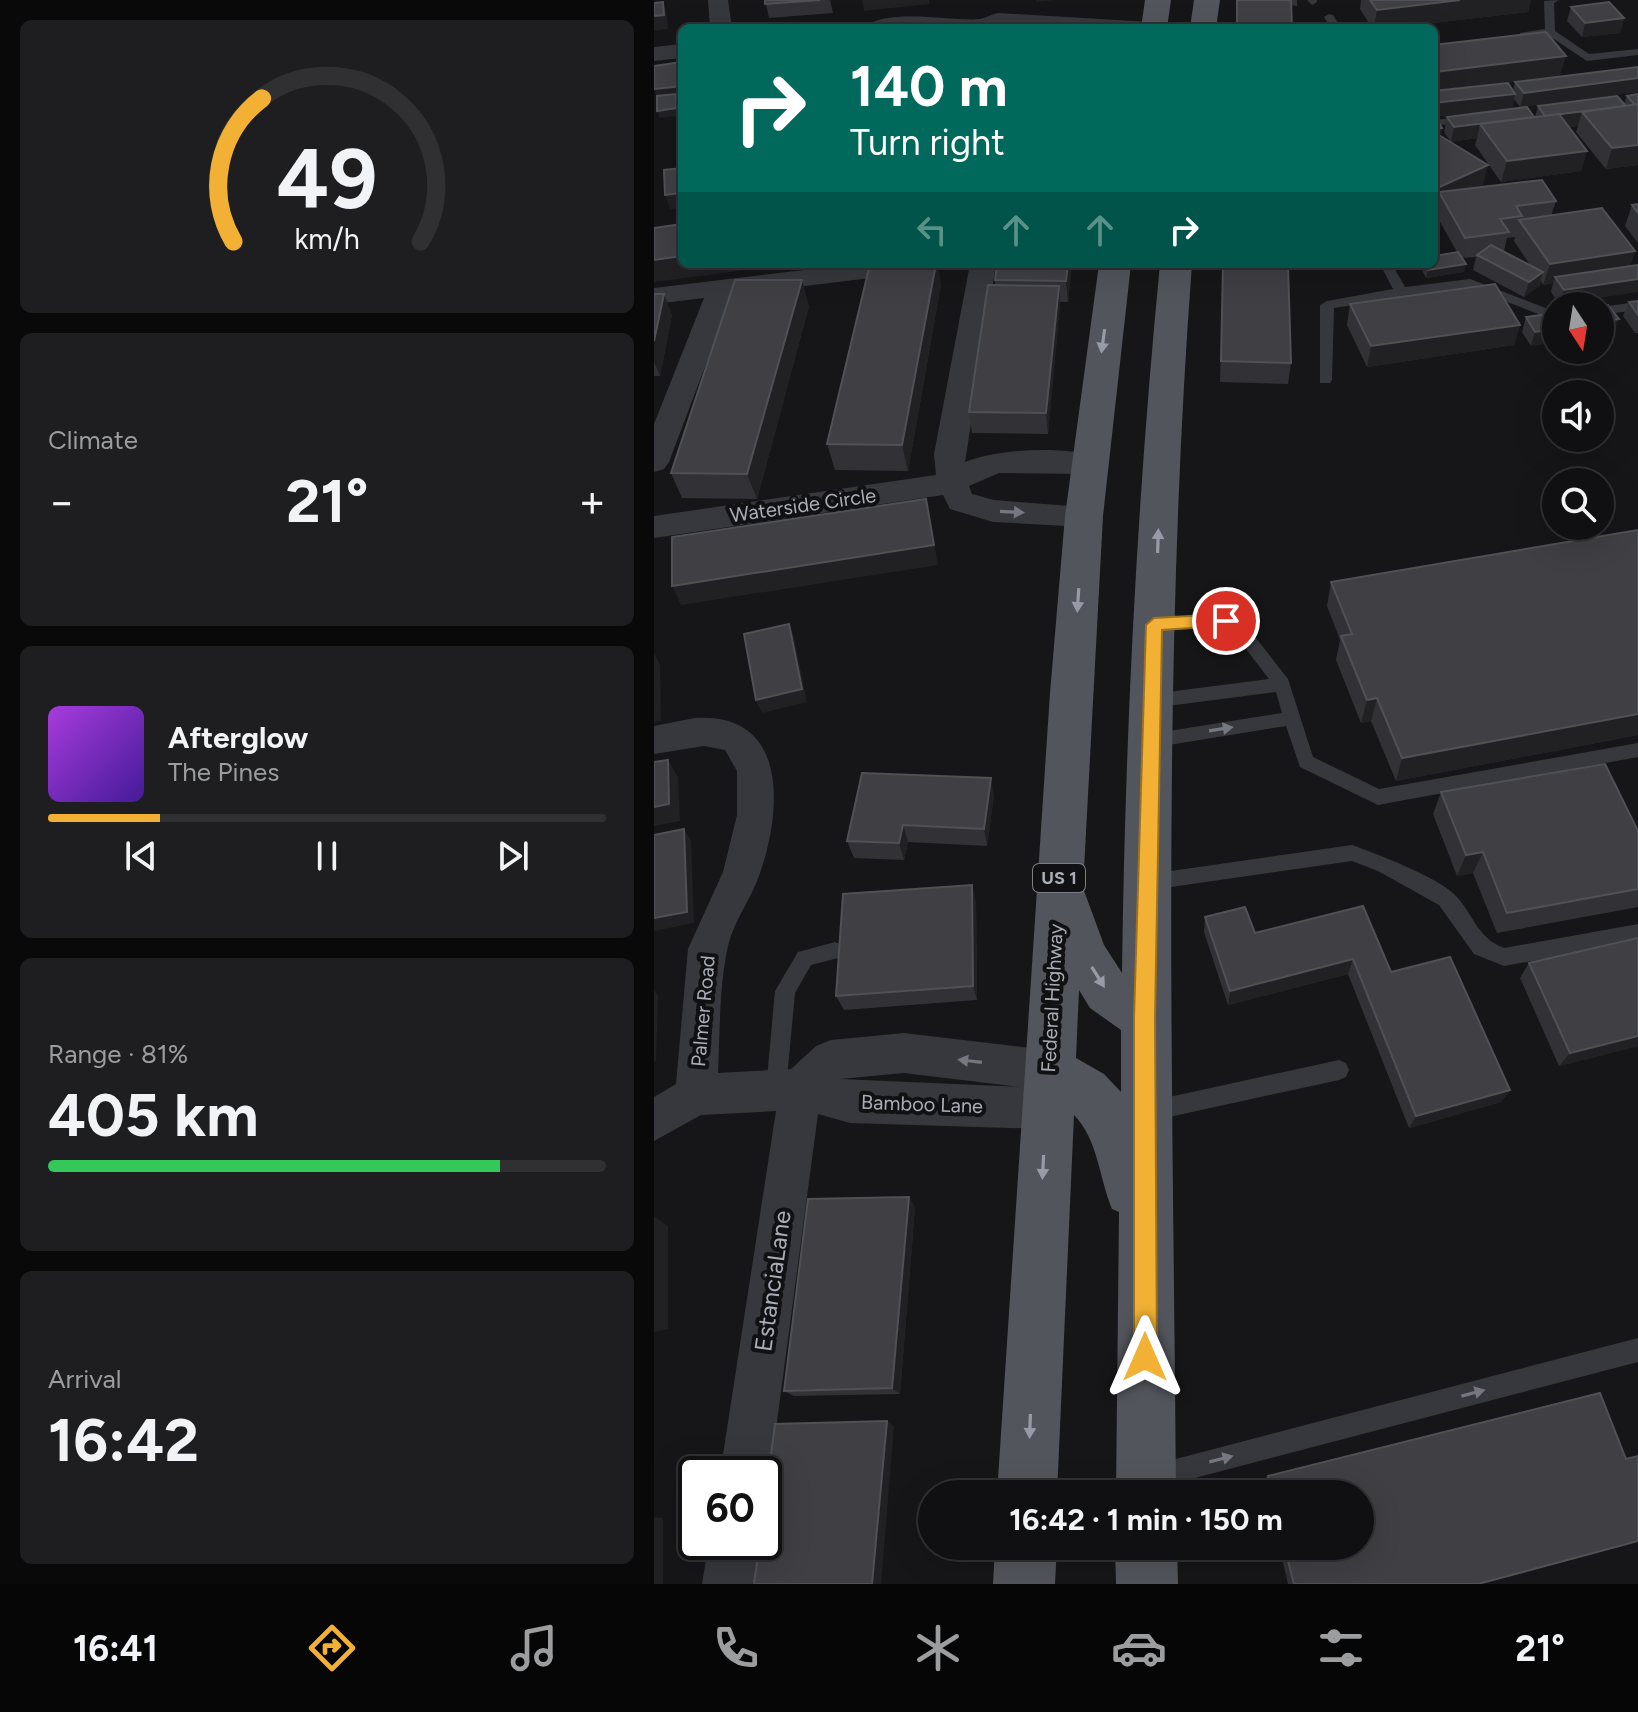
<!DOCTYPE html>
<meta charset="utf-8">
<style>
:root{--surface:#101012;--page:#1e1e20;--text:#f1f3f6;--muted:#9c9d9f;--line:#303032;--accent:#f2b134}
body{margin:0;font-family:Figtree,sans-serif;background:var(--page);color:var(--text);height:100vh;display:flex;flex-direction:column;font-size:30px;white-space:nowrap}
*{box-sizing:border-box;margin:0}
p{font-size:26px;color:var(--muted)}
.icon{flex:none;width:44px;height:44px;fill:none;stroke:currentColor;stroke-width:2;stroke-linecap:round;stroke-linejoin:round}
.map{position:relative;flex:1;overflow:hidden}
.drawer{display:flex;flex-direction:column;gap:20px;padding:20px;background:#09090a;width:654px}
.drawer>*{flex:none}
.hud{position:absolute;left:24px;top:24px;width:760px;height:244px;border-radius:12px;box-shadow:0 8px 32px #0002,0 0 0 2px var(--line);background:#00695c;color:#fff;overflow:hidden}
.needle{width:52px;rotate:168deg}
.tools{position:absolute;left:888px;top:292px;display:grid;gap:16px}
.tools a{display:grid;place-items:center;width:72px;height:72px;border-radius:50%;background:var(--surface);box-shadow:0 8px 32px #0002,0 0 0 2px var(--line);font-size:40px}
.speed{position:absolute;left:24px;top:1456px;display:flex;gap:16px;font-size:40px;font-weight:700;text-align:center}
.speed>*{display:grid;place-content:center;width:104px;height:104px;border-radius:50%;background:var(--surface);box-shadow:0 8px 32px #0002,0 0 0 2px var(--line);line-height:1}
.speed .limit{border:4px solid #111;border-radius:12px;background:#fff;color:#111}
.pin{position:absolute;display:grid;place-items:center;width:68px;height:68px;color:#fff;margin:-34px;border:4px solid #fff;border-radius:50%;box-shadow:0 2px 8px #0007}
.me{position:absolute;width:88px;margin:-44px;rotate:0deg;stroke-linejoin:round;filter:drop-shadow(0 0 6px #0008)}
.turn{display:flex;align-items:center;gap:28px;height:168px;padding:0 40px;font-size:36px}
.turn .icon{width:104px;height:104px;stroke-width:2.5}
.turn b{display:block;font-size:56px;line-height:68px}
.lanes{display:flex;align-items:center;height:76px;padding:0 40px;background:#0003;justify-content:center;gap:40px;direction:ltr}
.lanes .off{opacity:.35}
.big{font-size:60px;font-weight:700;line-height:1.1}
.drawer .widget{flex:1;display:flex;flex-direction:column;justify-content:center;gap:12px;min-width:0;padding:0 28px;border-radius:12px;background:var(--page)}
.drawer .dial{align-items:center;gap:0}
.dial svg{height:208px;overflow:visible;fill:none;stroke:var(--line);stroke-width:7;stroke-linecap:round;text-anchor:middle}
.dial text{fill:var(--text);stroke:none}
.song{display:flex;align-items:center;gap:24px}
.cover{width:96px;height:96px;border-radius:12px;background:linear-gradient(135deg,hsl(280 70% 55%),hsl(260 70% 35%))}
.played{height:8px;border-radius:4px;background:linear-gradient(90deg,var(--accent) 20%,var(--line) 20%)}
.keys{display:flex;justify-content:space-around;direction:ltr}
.heat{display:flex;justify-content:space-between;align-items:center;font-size:44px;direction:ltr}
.charge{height:12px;border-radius:6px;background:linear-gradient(90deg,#34c759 81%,var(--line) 0)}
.trip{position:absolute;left:264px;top:1480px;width:456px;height:80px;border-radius:40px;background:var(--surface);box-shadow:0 8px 32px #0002,0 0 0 2px var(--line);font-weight:700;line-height:80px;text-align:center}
.tabs{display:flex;height:128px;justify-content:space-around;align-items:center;background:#060607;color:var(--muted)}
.tabs .icon{width:56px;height:56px}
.tabs .on{color:var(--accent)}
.tabs b{font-size:36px;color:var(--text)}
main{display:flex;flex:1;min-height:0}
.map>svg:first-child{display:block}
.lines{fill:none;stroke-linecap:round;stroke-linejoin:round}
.service{fill:#37383d;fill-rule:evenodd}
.minor{fill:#37383d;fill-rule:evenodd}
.primary{fill:#53555c;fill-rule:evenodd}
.wall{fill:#323236;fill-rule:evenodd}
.shaded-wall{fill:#212124}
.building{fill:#3f3f44;stroke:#4f5156;stroke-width:2}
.oneway{fill:#979ba6}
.oneway2{fill:#757881}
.route{fill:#f2b134;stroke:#9d7322;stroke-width:2}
.labels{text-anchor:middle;stroke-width:8;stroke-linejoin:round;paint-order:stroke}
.shield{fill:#111113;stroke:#7b7e86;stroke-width:2}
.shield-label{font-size:18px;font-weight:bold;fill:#a8adb8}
.street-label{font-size:20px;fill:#a8adb8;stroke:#111113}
.near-street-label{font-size:24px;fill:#a8adb8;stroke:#111113}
</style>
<main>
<section class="drawer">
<div class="widget dial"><svg viewBox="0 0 100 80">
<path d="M14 69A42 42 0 1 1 86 69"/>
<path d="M14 69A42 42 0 0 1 25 14" stroke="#f2b134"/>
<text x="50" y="56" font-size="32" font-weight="700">49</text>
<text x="50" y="72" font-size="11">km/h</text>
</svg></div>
<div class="widget"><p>Climate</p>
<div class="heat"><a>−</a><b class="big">21°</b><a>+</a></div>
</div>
<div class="widget">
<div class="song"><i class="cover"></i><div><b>Afterglow</b><p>The Pines</p></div></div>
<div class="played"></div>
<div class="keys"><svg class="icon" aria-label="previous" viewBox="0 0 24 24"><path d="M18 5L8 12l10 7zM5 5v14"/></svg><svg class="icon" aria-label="pause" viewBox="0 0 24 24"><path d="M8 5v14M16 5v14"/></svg><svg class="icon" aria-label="next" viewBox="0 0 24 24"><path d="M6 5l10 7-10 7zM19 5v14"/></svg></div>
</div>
<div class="widget"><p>Range · 81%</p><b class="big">405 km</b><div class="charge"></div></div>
<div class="widget"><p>Arrival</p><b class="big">16:42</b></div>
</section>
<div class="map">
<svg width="984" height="1584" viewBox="0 0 984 1584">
<rect width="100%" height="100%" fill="#161618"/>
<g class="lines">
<!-- service -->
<g class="service">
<path d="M653,0H663V2L658,5Z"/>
<path d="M905,0L900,3L901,31L935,54L984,49V55L933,61L894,35L866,37V33L891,29L890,1Z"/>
<path d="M675,14L679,15L687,28H677L670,17Z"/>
<path d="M814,116L818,117V121L780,126V120Z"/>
<path d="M726,264H738L751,287L816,279L902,312V321L815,287L680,308L678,380L676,383H666V305L673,301L739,289Z"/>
<path d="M984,302V310L946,315V307Z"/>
<path d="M572,615L591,624L634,679L659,757L725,789L984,743V757L724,805L646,767L632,726L496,748L490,746L487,741L490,736L496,734L628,713L622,692L498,708L492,706L489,701L492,696L498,694L615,679L579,632L570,627L500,631L492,625L500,619Z"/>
<path d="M698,845C723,854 781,876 800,894C820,914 822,937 850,948L984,924V942L850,966L820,954L785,905L724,871L698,861L496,890L489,888L487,882L489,876L496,874Z"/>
<path d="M181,942L188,945L191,951L188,957L157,965L141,993L132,1089L129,1096L122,1099L115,1096L112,1089L121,991L144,952Z"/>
<path d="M685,1060L692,1063L695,1070L692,1077L685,1080L497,1121L490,1118L486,1111L490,1104L497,1101Z"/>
<path d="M984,1338V1362L499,1489L490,1486L487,1477L490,1468L499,1465Z"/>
</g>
<!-- minor -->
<g class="minor">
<path d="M54,0H74L78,28H56Z"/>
<path d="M344,13L497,22L508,28H211C230,7 301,22 326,19C332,18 338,14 344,13Z"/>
<path d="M28,44V58L0,61V47Z"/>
<path d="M200,264H278L265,272L78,295L15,462L10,469L0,472V424L50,298L0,304V288Z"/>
<path d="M316,264H342L311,462C346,448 410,446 447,457L451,464L447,471L436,474L345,473L315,486L318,494L340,500L441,508L445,516L441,524L430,527L339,522L296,509L289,495L0,538V516L282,475L280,454Z"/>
<path d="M41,718C135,712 128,810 106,873C98,898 80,920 74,946C65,987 66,1031 64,1073L137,1069L162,1046L177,1040L250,1033L394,1050L409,1056L415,1070L409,1084L396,1089L407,1093L413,1108L407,1123L392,1129L196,1123L164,1114L116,1474L110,1487V1474H66L122,1111L47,1115L0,1141V1097L22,1084L34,949L69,872L83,815V771L71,750L50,746L0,754V726ZM250,1073L367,1087L186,1079Z"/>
<path d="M55,1542H105L100,1584H48Z"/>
</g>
<!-- primary -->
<g class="primary">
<path d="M491,0H517L513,28H487Z"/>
<path d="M540,0H566L562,28H536Z"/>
<path d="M445,264H477L449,516L429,888L450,945L468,973C471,735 483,500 506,264H538C507,674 519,1083 522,1494H462L465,1212L458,1209C445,1178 444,1139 420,1115L403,1494H343L396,693L411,516ZM425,990L436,1008L467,1030V1092L450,1074L422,1058Z"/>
<path d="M341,1546H403L401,1584H339Z"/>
<path d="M461,1546H523L524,1584H462Z"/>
</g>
</g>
<!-- wall -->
<g class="wall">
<path d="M111,0H176L179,13L115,18Z"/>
<path d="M583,0H643V6Z"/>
<path d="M707,0H877L874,12L735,28H718L706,9Z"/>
<path d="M917,7L970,18L966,33L928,37L913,21Z"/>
<path d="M780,45L906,76L797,90L859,91L861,82L984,67V92L866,107L860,99L858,108L780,117Z"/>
<path d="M984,94V165L952,169L922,132L924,126L915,127L933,151L927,171L847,182L821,145L823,138L797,142L790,132L793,117H881L884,106L970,104L973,96Z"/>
<path d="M780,118L788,128L787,136L829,186L824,188L902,201L897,216L981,251L976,266L905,304L897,292L899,283L889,285L887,281L885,286L870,297L819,270L822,257L808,258L810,272L772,278L765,264H780L803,252L781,213L782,208L780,209ZM861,237L860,241L876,265L850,251L853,238Z"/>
<path d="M984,204V243L971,226L978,205Z"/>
<path d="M343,264H418L414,302H406L394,434L318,433L315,412L341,285V280Z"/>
<path d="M569,264L637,363L634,384L566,382Z"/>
<path d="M287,284L254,471L181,470L173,444Z"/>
<path d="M0,294L18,315L6,376H0Z"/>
<path d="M984,301V333H981L969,316L975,302Z"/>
<path d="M696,304L866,325L860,345L713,367L693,325Z"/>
<path d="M155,306L103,499L28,498L17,473Z"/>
<path d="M902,313L877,346L868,332L872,317Z"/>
<path d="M984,530V735L742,781L717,721L707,723L682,660L686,640L673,606L677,582Z"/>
<path d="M787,792L984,831V907L843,933L819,873L803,876L779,814Z"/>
<path d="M340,795L333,846L254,842L250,860L200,858L193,841Z"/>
<path d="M322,901L323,1000L190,1010L182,996Z"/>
<path d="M709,906L737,972L856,1090L847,1102L755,1128L694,974L574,1005L550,932L551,917L601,933Z"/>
<path d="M984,938V1046L905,1066L866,978L875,963Z"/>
<path d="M261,1207L246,1394L140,1396L130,1391Z"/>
<path d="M946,1393L972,1459L984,1456V1541L824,1584H634L625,1546H706V1494H613L609,1480L614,1476Z"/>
</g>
<!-- shaded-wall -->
<g class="shaded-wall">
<path d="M208,0H275V4L210,11Z"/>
<path d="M382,0H402L382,2Z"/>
<path d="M806,0H877L874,12L735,28H720L723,10Z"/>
<path d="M9,2L13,16L14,29L0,31V16Z"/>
<path d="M970,18L966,33L928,37L931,23Z"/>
<path d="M912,56L906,76L780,92V72Z"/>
<path d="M984,78V92L866,107L870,93Z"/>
<path d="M28,86V100L25,101V116L6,118L3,111L5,103L0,89Z"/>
<path d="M861,94L858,108L780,117V103Z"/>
<path d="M928,112L924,126L888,131L892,117Z"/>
<path d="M880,117L826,124L823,138L797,142L800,127Z"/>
<path d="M788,128L786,142L780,143V129Z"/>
<path d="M984,145V165L952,169L958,148Z"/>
<path d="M933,151L927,171L847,182L853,161Z"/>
<path d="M834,165L829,186L792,203L785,192L782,208L780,209L781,189Z"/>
<path d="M28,193V208L16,209L11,195Z"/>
<path d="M981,251L974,272L901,277L899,283L889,285L896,264Z"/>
<path d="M28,256V264H136L0,282V260Z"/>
<path d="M282,264H284L287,284L254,471L248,445Z"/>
<path d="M414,264H418L414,302L412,281Z"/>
<path d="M812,264L810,272L772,278L774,270Z"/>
<path d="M889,272L885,286L870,297L875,282Z"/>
<path d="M984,279V292L905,304L910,290Z"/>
<path d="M148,280L155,306L103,499L93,474Z"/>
<path d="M405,286L406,307L394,434L392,413Z"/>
<path d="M10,294L18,315L6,376L0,362V341Z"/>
<path d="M965,319L959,334L946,336V322Z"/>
<path d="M866,325L860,345L713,367L717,346Z"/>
<path d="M902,329V342L877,346L881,332Z"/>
<path d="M272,499L284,565L27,605L18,586Z"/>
<path d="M135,624L140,637L153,702L108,713L102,700Z"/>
<path d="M0,653L6,665L7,721L0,722Z"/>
<path d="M723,698L717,721L707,723L713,700Z"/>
<path d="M984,714V735L742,781L748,758Z"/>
<path d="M14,760L24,777L26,821L0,826V807Z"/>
<path d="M337,778L340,795L333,846L330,829Z"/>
<path d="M249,825L254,842L250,860L245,843Z"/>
<path d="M30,829L37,841L40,923L0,931V918Z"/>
<path d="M829,852L819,873L803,876L812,855Z"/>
<path d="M318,885L322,901L323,1000L319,986Z"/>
<path d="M699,959L694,974L574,1005L576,991Z"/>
<path d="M0,990L4,995L2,1062L0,1060Z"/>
<path d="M984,1036V1046L905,1066L916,1053Z"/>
<path d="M856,1090L847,1102L755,1128L762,1116Z"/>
<path d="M255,1197L261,1207L246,1394L238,1388Z"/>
<path d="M0,1216L14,1226V1329L0,1332Z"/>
<path d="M233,1421L240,1426L227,1584H218Z"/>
<path d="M0,1517L9,1518V1584H0Z"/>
</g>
<!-- building -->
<g class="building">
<path d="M111,0H166L111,4Z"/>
<path d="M583,0H637L638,28H583Z"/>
<path d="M716,0H806L723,10Z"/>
<path d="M9,2L10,15L0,16V3Z"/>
<path d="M955,2L970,18L931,23L917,7Z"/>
<path d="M892,32L912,56L780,72V45Z"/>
<path d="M28,62V86L0,89V66Z"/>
<path d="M984,67V78L870,93L861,82Z"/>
<path d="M854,83L861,94L780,103V91Z"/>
<path d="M22,94L23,108L3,111V96Z"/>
<path d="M984,94V104L981,105L973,96Z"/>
<path d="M963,96L972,106L891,116L884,106Z"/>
<path d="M984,104V145L958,148L928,112Z"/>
<path d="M873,107L880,117L800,127L793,117Z"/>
<path d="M905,114L933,151L853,161L826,124Z"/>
<path d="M780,118H782L788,128L780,129Z"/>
<path d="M780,132L834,165L781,189L780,188Z"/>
<path d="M28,168V193L11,195L10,170Z"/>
<path d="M888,180L902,201L862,206L868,216L846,219L855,232L811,238L785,192Z"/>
<path d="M984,204V213L978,205Z"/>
<path d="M948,208L981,251L896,264L865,220Z"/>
<path d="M28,224V256L0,260V228Z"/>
<path d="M837,245L889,272L875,282L823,255Z"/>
<path d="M804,252L812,264L774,270L770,264H780V256Z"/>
<path d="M216,264H282L248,445L173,444Z"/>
<path d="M343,264H414L412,281L341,280Z"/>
<path d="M569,264L634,266L637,363L567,361Z"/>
<path d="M984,265V279L910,290L901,277Z"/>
<path d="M81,280H148L93,474L17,473Z"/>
<path d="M841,284L866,325L717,346L696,304Z"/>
<path d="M334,285L405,286L392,413L315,412Z"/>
<path d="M0,294H10L0,341Z"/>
<path d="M984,301V315L975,302Z"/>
<path d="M954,305L965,319L946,322V306Z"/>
<path d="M902,313V329L881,332L872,317Z"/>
<path d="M272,499L280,545L18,586V537Z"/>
<path d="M984,530V714L748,758L723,698L713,700L687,636L698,634L677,582Z"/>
<path d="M135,624L148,689L102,700L90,634Z"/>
<path d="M14,760L15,804L0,807V762Z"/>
<path d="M951,764L984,831V889L853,913L829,852L812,855L787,792Z"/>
<path d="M208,773L337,778L330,829L249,825L245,843L193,841Z"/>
<path d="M30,829L33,912L0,918V835Z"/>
<path d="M318,885L319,986L182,996L189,894Z"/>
<path d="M709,906L737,972L796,957L856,1090L762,1116L699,959L576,991L551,917L591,907L601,933Z"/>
<path d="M984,938V1036L916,1053L875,963Z"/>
<path d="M255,1197L238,1388L130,1391L154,1199Z"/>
<path d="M946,1393L972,1459L984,1456V1541L824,1584H640L630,1546H706V1494H618L614,1476Z"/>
<path d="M233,1421L218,1584H100L106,1542H110V1510L121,1424Z"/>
</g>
<!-- one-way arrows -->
<defs><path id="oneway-solid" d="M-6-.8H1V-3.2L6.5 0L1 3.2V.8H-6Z" transform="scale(2)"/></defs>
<g class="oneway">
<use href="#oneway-solid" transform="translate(449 341) rotate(98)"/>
<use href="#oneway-solid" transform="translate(504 541) rotate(-88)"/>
<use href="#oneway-solid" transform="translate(424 600) rotate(94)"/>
<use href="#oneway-solid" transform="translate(444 977) rotate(58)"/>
<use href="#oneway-solid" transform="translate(389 1167) rotate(93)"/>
<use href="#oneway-solid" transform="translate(376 1426) rotate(92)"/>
</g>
<g class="oneway2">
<use href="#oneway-solid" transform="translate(358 512) rotate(3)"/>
<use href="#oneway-solid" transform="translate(567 729) rotate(-9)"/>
<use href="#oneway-solid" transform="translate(316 1061) rotate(-173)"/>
<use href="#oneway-solid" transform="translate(819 1393) rotate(-15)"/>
<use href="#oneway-solid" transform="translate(567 1459) rotate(-14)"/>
</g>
<!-- route -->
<path class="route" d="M572,614L578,616V625L508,630L501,1018L503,1357L500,1365L491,1368L483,1365L480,1357V1018L492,625L500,618Z"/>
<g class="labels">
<!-- shield labels -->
<rect class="shield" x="379" y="864" width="52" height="28" rx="6"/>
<g class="shield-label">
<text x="405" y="884">US 1</text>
</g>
<!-- street labels -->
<g class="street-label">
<text transform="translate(149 505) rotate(-8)" y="7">Waterside Circle</text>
<text transform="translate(398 998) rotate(-87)" y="7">Federal Highway</text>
<text transform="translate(49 1011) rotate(-85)" y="7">Palmer Road</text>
<text transform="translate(268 1104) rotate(2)" y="7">Bamboo Lane</text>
</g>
<!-- near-street labels -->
<g class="near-street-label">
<text transform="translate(119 1281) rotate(-82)" y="8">EstanciaLane</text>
</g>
</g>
</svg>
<div class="tools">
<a><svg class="needle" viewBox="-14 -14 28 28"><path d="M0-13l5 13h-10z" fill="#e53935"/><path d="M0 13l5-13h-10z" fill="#9c9d9f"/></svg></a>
<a><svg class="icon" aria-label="sound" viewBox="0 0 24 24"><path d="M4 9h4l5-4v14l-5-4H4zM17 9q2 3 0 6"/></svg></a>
<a><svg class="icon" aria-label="search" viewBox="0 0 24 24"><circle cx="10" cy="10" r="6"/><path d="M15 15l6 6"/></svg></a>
</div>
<div class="speed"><div class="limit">60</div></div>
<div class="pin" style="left:572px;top:621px;background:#d93025"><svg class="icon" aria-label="arrive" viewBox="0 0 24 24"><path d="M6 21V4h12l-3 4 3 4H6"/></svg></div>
<svg class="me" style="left:491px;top:1357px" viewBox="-20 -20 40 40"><path d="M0-17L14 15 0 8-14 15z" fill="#f2b134" stroke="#fff" stroke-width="4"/></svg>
<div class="trip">16:42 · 1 min · 150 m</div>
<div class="hud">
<div class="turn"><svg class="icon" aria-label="right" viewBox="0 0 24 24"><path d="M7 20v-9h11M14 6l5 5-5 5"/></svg><div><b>140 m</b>Turn right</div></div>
<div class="lanes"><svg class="icon off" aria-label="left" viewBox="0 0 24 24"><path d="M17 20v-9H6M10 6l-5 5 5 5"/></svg><svg class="icon off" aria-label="ahead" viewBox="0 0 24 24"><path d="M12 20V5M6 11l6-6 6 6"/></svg><svg class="icon off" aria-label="ahead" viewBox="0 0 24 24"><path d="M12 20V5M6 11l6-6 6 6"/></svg><svg class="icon" aria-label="right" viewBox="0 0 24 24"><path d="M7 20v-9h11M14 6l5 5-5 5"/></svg></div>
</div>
</div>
</main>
<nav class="tabs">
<b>16:41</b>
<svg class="icon on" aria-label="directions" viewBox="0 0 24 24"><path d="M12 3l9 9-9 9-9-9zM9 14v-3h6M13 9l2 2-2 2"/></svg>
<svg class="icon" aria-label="music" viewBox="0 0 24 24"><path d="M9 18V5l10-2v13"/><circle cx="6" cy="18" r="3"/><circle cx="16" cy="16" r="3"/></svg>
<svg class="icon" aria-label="phone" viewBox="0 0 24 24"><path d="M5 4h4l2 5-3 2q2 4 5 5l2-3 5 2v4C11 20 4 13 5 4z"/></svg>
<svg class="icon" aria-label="climate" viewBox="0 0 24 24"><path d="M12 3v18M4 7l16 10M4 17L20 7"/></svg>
<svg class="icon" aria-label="car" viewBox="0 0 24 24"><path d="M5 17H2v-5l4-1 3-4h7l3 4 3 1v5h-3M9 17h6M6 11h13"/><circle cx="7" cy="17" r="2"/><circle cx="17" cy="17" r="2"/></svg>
<svg class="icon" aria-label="filters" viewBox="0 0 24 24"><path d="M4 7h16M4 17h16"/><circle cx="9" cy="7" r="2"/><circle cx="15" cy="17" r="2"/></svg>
<b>21°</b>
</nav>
